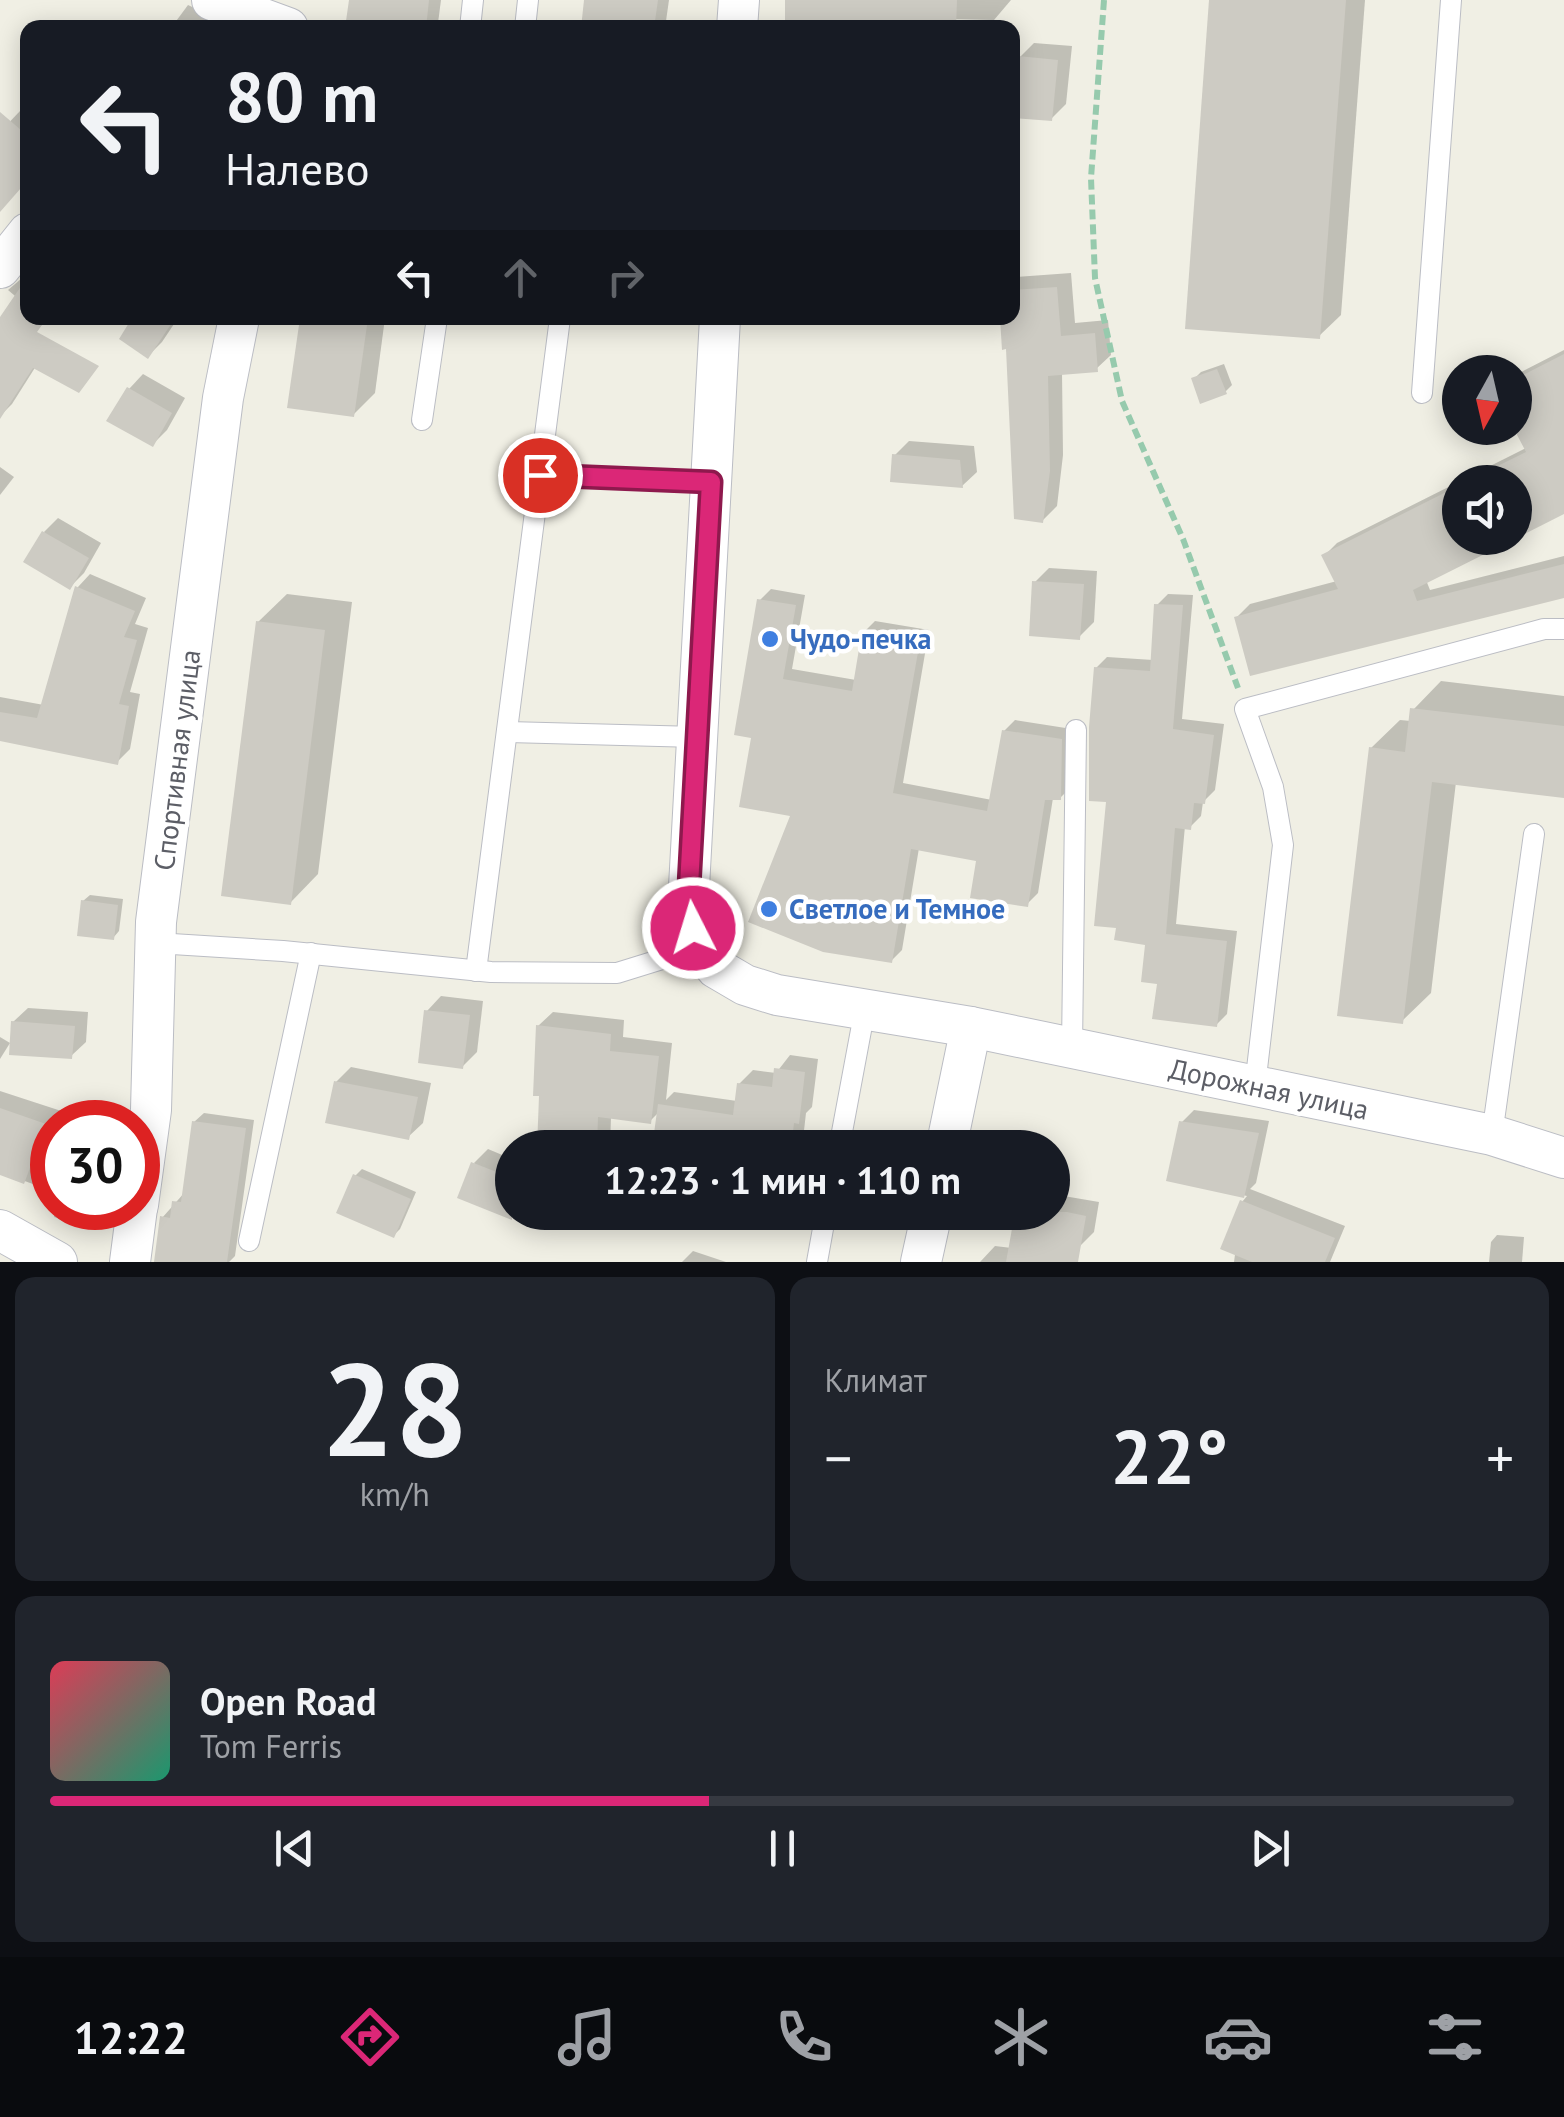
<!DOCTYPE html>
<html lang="ru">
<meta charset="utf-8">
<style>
:root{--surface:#171b24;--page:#20242c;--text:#f1f3f6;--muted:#9ea1a6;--line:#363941;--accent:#db2777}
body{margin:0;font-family:"PT Sans",sans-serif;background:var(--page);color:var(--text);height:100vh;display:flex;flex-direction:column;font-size:38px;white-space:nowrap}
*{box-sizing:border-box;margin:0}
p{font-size:32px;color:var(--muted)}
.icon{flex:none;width:55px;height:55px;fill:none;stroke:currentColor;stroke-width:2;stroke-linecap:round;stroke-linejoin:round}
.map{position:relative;height:1262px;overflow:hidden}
.side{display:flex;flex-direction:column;gap:15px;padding:15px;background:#0d0f14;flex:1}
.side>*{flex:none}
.guide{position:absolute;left:20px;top:20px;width:1000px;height:305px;border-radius:20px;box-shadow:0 5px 25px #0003;background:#171b24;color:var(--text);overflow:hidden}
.needle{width:65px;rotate:188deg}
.tools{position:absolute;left:1442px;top:355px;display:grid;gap:20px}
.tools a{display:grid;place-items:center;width:90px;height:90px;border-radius:50%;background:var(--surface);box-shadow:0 5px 25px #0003;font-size:50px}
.speed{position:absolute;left:30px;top:1100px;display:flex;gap:20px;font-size:50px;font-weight:700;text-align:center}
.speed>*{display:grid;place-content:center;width:130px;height:130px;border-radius:50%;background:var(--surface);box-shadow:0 5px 25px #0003;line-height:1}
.speed .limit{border:15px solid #d22;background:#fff;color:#111}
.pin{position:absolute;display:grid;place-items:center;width:85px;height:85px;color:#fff;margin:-42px;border:5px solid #fff;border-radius:50%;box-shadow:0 2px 10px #0007}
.me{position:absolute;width:110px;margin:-55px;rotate:355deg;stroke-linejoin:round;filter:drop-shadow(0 0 8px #0008)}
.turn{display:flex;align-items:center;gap:35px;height:210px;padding:0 40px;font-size:45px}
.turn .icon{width:130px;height:130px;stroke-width:2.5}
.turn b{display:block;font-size:70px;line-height:85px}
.lanes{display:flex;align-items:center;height:95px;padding:0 40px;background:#0003;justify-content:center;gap:50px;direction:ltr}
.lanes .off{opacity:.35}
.big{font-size:75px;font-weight:700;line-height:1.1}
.side .card{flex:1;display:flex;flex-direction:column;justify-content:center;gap:15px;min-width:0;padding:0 35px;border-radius:20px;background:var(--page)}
.side .dial{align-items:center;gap:0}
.dial b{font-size:130px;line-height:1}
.song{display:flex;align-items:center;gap:30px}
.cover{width:120px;height:120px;border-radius:15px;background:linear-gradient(135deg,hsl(350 70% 55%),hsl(160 70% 35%))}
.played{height:10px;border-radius:5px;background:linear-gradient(90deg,var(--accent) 45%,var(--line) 45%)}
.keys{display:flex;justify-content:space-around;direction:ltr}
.heat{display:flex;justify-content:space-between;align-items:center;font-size:55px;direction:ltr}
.side .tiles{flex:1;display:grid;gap:15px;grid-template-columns:1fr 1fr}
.card:last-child{grid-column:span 2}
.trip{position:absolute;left:495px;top:1130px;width:575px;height:100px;border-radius:50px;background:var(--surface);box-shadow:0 5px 25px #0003;font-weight:700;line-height:100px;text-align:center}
.menu{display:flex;height:160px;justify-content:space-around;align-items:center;background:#090b0e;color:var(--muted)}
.menu .icon{width:70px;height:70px}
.menu .active{color:var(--accent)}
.menu b{font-size:45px;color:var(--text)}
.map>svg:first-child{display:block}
.shadow{fill:#0003}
.building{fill:#cdcbc3}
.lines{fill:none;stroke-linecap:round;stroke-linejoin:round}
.lane-casing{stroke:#bbbdc4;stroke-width:22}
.street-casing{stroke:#bbbdc4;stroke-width:42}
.path{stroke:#96caad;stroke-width:6;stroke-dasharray:10 5;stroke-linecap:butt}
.lane{stroke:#fff;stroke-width:20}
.street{stroke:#fff;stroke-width:40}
.route-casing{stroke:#8e194d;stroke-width:25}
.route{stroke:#db2777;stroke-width:18}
.shop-dot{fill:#3f7fe0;stroke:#fff;stroke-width:4}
.labels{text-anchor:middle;stroke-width:9;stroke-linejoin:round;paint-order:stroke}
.shop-label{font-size:28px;font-weight:bold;fill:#366cbe;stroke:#fff;text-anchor:start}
.street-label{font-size:28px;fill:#5c5e66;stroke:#fff}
</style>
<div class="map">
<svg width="1564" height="1262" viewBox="0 0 1564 1262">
<rect width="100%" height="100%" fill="#f0efe4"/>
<!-- shadow -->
<g class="shadow">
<path d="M351,0H441L438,23L433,28H348Z"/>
<path d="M587,0H669L665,28H583Z"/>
<path d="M787,0H1011L994,20L945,19Z"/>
<path d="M1212,0H1365L1341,315L1319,336Z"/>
<path d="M188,5L237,28H171Z"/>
<path d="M1034,43L1072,46L1066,104L1051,119L1020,57Z"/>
<path d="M20,111L28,117V178L0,192V132Z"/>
<path d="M28,273V318H40L26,332L21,301L8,290Z"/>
<path d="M1071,273L1075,323L1108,320L1111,355L1096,369L1062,372L1063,455L1057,506L1042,521L1009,347H1004L1002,318H1012L1015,277Z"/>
<path d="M135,318H178L162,342L148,356L122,338Z"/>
<path d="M303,318H385L375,393L353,415L290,406Z"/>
<path d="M0,327L43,355L12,404L0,416Z"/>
<path d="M1564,350V511L1515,536V482H1460V538H1511L1426,580L1430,590L1564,556V595L1237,617L1250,604L1337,581L1324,556L1337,543L1526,448L1515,426V375Z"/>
<path d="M1224,364L1232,385L1225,392L1194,379L1201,372Z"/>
<path d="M143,374L185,398L167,430L153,444L129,389Z"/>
<path d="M909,441L974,446L977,472L962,486L895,455Z"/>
<path d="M0,467L14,477L0,495Z"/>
<path d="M58,518L101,543L84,573L70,587L44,532Z"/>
<path d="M1049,568L1097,571L1094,622L1079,637L1035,582Z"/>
<path d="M90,574L146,598L135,624L148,628L130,692L140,694L130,749L117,762L0,739V697L44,705L78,587Z"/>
<path d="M771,589L805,595L792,669L856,680L864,632L875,621L929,630L903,783L992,800L1004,731L1015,720L1072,729L1071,787L1060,798H1053L1038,893L1027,904L978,859L919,848L902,950L891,961L794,814L754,736L760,600Z"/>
<path d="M287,594L352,602L318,874L290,903L258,622Z"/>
<path d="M1168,594L1193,595L1182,719L1224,724L1215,790L1203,802L1201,816L1190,827L1185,826L1176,924L1237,931L1227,1014L1216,1025L1159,982L1109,799L1096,668L1107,657L1153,660L1157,605Z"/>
<path d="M1441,681L1564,696V795L1456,782L1431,993L1402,1021L1371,748L1400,720L1411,721L1413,710Z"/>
<path d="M90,895L123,899L119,931L113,938L83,901Z"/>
<path d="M441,996L483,1001L477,1052L462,1067L427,1011Z"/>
<path d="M28,1008L88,1012L86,1042L71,1056L13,1022Z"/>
<path d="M553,1012L624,1020L623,1037L672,1043L666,1100L674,1092L737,1101L739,1084L753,1070L776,1073L790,1055L818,1059L812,1107L806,1113L802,1148H654L659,1112L650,1121L611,1116L610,1148H540L538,1026Z"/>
<path d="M0,1037L10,1043L0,1059Z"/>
<path d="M351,1067L431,1083L423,1123L408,1137L336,1082Z"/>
<path d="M0,1091L95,1122H52V1191L0,1172Z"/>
<path d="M1194,1110L1269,1121L1256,1183L1250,1189L1345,1226L1330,1262H1234L1242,1202L1247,1196L1169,1179L1182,1122Z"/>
<path d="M204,1113L254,1120L235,1256L229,1262H203L162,1218L185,1192L194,1122Z"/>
<path d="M488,1149L512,1159V1211L508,1216L474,1163Z"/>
<path d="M362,1169L416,1192L400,1229L394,1235L355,1176Z"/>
<path d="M1052,1194L1099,1202L1094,1232L1079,1247L1052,1212Z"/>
<path d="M56,1208H95L81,1225L54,1217Z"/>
<path d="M1497,1235L1524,1237L1522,1262H1489L1491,1242Z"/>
<path d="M995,1246L1036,1251L1034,1262H980Z"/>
<path d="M693,1251L726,1262H682Z"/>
</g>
<!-- building -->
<g class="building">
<path d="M349,0H429L426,28H345Z"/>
<path d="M584,0H658L654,28H581Z"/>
<path d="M785,0H957L956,28H785Z"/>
<path d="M1209,0H1346L1320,339L1185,329Z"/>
<path d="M1018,56L1058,60L1052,121L1012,118Z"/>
<path d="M0,112L28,136V180L0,212Z"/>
<path d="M28,276V318H47L37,332L99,366L79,393L33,368L0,419V317Z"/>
<path d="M1057,287L1061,336L1095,333L1098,372L1048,376L1050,471L1043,523L1014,519L1006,349L1002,350L1000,318H1012V290Z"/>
<path d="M132,318H175L148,359L119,339Z"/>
<path d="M300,318H368L354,417L287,408Z"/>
<path d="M1564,354V514L1413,590L1417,601L1564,564V598L1250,676L1234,617L1338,589L1321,555L1460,485V538H1515V482H1465L1526,452L1515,431V379Z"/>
<path d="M1217,369L1227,394L1200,404L1191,378Z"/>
<path d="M127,387L172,413L153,447L106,421Z"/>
<path d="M892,454L960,460L963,488L890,482Z"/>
<path d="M42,531L89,558L70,590L23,562Z"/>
<path d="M1032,581L1084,584L1080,640L1029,636Z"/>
<path d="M75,586L135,611L124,637L137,640L119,704L129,706L118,765L0,741V712L37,718Z"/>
<path d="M757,599L796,605L783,679L852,691L862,631L920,641L893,793L987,811L1002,730L1062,739L1061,800H1045L1028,907L970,898L976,861L911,849L892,963L823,952L748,922L790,816L739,807L751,738L734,735Z"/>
<path d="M1154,604L1183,605L1173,729L1214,735L1205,804L1194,803L1191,830L1175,828L1166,934L1227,941L1217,1027L1152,1019L1157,984L1141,982L1145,945L1114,940L1116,928L1094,926L1106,802L1089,801V727L1094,667L1150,671Z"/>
<path d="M256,621L325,630L291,905L221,896Z"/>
<path d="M1410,708L1564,726V798L1432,782L1403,1024L1337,1016L1369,747L1405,752Z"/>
<path d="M81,900L118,905L114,940L77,936Z"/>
<path d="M424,1010L470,1015L463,1069L418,1063Z"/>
<path d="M11,1021L75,1026L72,1059L9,1055Z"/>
<path d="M536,1025L611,1034L610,1051L659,1056L651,1124L598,1117L597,1148H537L539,1096H533Z"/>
<path d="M774,1068L805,1072L799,1124L794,1123L791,1148H652L658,1104L733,1115L737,1083L772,1087Z"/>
<path d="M334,1081L418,1097L409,1140L325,1123Z"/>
<path d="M0,1108L46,1124L24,1184L0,1175Z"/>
<path d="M192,1121L246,1128L227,1262H154L160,1216L170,1218L172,1201L181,1202Z"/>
<path d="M1179,1121L1259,1133L1244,1198L1166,1181Z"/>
<path d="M471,1162L512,1178V1220L457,1198Z"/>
<path d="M353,1174L411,1199L394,1238L336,1213Z"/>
<path d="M1240,1200L1335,1238L1325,1262H1252L1220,1249Z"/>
<path d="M1015,1212H1067L1086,1216L1078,1262H1006Z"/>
</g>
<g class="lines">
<!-- lane casing -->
<g class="lane-casing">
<g id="lane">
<path d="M470,28L473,0"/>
<path d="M525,28L528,0"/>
<path d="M1422,393L1451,0"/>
<path d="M422,420L437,318"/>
<path d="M540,475L711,483"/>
<path d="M507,732L697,737"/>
<path d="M156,943L283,951L491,972L617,973L701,947"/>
<path d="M476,971L560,318"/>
<path d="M1072,1048L1076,730"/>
<path d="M1255,1086L1283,845L1273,787L1245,709L1544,629H1564"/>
<path d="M1492,1135L1534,834"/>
<path d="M839,1148L865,1009"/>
<path d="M249,1241L311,953"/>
<path d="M817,1262L826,1212"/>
</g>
</g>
<!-- street casing -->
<g class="street-casing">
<g id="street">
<path d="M212,0L288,28"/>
<path d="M737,28L739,0"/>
<path d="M0,268L28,233"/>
<path d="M720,318L689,887L693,928L701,947L716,968L745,985L777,995L971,1027L1492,1135L1564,1158"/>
<path d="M946,1148L971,1027"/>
<path d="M138,1205L151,1110L156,922L223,398L239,318"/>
<path d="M0,1230L57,1262"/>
<path d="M130,1262L137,1208"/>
<path d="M921,1262L932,1212"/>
</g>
</g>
<!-- path -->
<path class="path" d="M1104,0L1091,178L1095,278L1122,401L1183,539L1238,688"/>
<!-- lane -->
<use href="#lane" class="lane"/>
<!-- street -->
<use href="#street" class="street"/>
</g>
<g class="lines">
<!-- route casing -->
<g class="route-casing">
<path id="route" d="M540,475L711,482L689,886L693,928"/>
</g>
<!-- route -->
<use href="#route" class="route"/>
</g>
<!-- markers -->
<g class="shop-dot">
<circle cx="770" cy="639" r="10"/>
<circle cx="769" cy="909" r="10"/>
</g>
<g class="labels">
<!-- shop labels -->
<g class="shop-label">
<text x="790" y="649">Чудо-печка</text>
<text x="789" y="919">Светлое и Темное</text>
</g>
<!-- street labels -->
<g class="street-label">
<text transform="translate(177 760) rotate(-83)" y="10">Спортивная улица</text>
<text transform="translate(1269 1089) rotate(12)" y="10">Дорожная улица</text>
</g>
</g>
</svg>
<div class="tools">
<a><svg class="needle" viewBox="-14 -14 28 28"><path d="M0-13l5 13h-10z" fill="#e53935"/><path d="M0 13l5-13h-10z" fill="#9ea1a6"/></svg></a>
<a><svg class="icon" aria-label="sound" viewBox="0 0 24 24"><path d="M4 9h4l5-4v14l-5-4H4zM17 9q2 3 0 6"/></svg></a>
</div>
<div class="speed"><div class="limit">30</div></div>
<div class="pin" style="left:540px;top:475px;background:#d93025"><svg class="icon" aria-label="arrive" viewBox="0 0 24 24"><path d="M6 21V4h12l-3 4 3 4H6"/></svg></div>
<svg class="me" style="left:693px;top:928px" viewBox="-20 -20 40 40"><circle r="17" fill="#db2777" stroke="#fff" stroke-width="3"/><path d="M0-11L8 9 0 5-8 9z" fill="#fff"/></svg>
<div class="trip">12:23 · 1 мин · 110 m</div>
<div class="guide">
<div class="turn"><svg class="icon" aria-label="left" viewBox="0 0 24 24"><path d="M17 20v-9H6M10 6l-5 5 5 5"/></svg><div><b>80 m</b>Налево</div></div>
<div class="lanes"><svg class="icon" aria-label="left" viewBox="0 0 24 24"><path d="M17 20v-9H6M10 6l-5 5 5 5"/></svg><svg class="icon off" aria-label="ahead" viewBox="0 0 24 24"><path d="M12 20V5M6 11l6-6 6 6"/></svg><svg class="icon off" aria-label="right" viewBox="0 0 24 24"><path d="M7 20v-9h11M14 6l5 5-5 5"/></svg></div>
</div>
</div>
<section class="side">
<div class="tiles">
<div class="card dial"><b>28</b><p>km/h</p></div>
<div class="card"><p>Климат</p>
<div class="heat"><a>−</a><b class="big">22°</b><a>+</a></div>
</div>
<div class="card">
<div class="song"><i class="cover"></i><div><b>Open Road</b><p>Tom Ferris</p></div></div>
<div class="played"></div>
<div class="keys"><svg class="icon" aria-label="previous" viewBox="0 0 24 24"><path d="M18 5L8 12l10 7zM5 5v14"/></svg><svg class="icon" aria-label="pause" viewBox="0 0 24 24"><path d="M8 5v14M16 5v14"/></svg><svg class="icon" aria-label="next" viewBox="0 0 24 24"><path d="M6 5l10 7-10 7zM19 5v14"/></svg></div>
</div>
</div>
</section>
<nav class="menu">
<b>12:22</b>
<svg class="icon active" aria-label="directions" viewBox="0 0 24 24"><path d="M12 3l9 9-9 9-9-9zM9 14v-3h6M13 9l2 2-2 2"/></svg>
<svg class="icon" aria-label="music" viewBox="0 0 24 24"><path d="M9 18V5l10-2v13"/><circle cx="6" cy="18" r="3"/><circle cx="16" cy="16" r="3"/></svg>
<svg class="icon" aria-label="phone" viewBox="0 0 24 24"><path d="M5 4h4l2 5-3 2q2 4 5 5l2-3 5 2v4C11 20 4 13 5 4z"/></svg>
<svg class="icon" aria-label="climate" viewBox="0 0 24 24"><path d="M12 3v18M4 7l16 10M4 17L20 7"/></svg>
<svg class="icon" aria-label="car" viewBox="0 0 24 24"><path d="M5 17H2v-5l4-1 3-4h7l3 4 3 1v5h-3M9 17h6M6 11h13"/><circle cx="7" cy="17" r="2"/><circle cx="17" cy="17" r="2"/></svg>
<svg class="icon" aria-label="filters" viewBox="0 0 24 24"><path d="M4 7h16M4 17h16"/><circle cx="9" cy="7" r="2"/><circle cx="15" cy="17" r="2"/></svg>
</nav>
